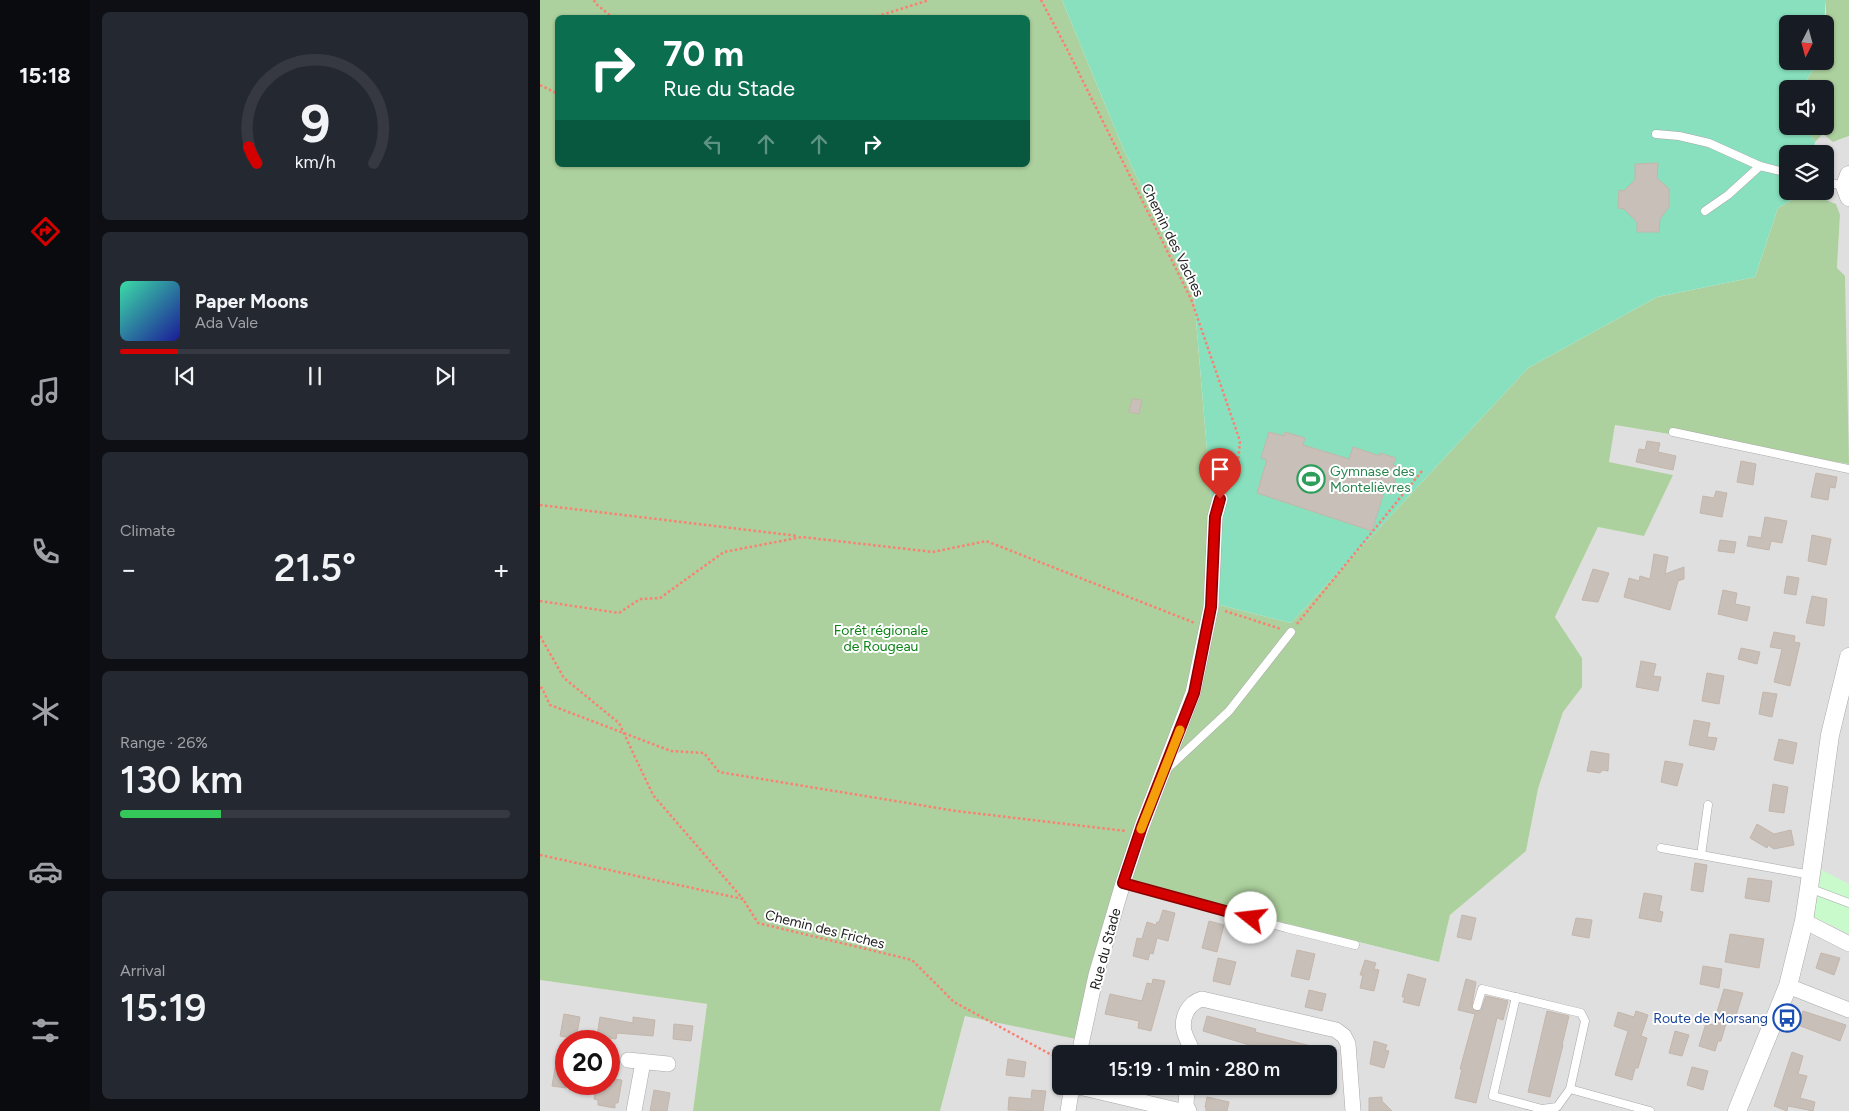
<!DOCTYPE html>
<meta charset="utf-8">
<style>
:root{--surface:#171b24;--page:#242831;--text:#f1f3f6;--muted:#9ea1a6;--line:#363941;--accent:#d40000}
body{margin:0;font-family:Figtree,sans-serif;background:var(--page);color:var(--text);height:100vh;display:flex;flex-direction:column;font-size:19px;white-space:nowrap}
*{box-sizing:border-box;margin:0}
p{font-size:16px;color:var(--muted)}
.icon{flex:none;width:28px;height:28px;fill:none;stroke:currentColor;stroke-width:2;stroke-linecap:round;stroke-linejoin:round}
.map{position:relative;flex:1;overflow:hidden}
.details{display:flex;flex-direction:column;gap:12px;padding:12px;background:#0d0f14;width:450px}
.details>*{flex:none}
.banner{position:absolute;left:15px;top:15px;width:475px;height:152px;border-radius:8px;box-shadow:0 1px 4px #0004;background:#0b6e4f;color:#fff;overflow:hidden}
.needle{width:32px;rotate:186deg}
.buttons{position:absolute;left:1239px;top:15px;display:grid;gap:10px}
.buttons a{display:grid;place-items:center;width:55px;height:55px;border-radius:8px;background:var(--surface);box-shadow:0 1px 4px #0004;font-size:25px}
.speed{position:absolute;left:15px;top:1030px;display:flex;gap:10px;font-size:25px;font-weight:700;text-align:center}
.speed>*{display:grid;place-content:center;width:65px;height:65px;border-radius:50%;background:var(--surface);box-shadow:0 1px 4px #0004;line-height:1}
.speed .limit{border:8px solid #d22;background:#fff;color:#111}
.pin{position:absolute;display:grid;place-items:center;width:42px;height:42px;color:#fff;margin:-51px -21px;border-radius:50% 50% 50% 0;rotate:-45deg;box-shadow:0 0 5px #0007}
.pin .icon{rotate:45deg}
.me{position:absolute;width:55px;margin:-28px;rotate:286deg;stroke-linejoin:round;filter:drop-shadow(0 0 4px #0008)}
.turn{display:flex;align-items:center;gap:18px;height:105px;padding:0 25px;font-size:22px}
.turn .icon{width:65px;height:65px;stroke-width:2.5}
.turn b{display:block;font-size:35px;line-height:42px}
.lanes{display:flex;align-items:center;height:48px;padding:0 25px;background:#0003;justify-content:center;gap:25px;direction:ltr}
.lanes .off{opacity:.35}
.big{font-size:38px;font-weight:600;line-height:1.1}
.details .tile{flex:1;display:flex;flex-direction:column;justify-content:center;gap:8px;min-width:0;padding:0 18px;border-radius:8px;background:var(--page)}
.details .dial{align-items:center;gap:0}
.dial svg{height:130px;overflow:visible;fill:none;stroke:var(--line);stroke-width:7;stroke-linecap:round;text-anchor:middle}
.dial text{fill:var(--text);stroke:none}
.song{display:flex;align-items:center;gap:15px}
.cover{width:60px;height:60px;border-radius:8px;background:linear-gradient(135deg,hsl(160 70% 55%),hsl(240 70% 35%))}
.played{height:5px;border-radius:2px;background:linear-gradient(90deg,var(--accent) 15%,var(--line) 15%)}
.keys{display:flex;justify-content:space-around;direction:ltr}
.heat{display:flex;justify-content:space-between;align-items:center;font-size:28px;direction:ltr}
.charge{height:8px;border-radius:4px;background:linear-gradient(90deg,#34c759 26%,var(--line) 0)}
.trip{position:absolute;left:512px;top:1045px;width:285px;height:50px;border-radius:8px;background:var(--surface);box-shadow:0 1px 4px #0004;font-weight:600;line-height:50px;text-align:center}
main{display:flex;flex:1;min-height:0}
.tabs{display:flex;flex-direction:column;width:90px;justify-content:space-around;align-items:center;background:#090b0e;color:var(--muted)}
.tabs .icon{width:35px;height:35px}
.tabs .active{color:var(--accent)}
.tabs b{font-size:22px;color:var(--text)}
.map>svg:first-child{display:block}
.residential{fill:#e0dfdf;fill-rule:evenodd}
.forest{fill:#add19e;fill-rule:evenodd}
.park{fill:#c8facc}
.pitch{fill:#88e0be}
.building{fill:#c7bfb8;stroke:#c4b6ab}
.lines{fill:none;stroke-linecap:round;stroke-linejoin:round}
.service-casing{stroke:#a9a9a9;stroke-width:9}
.minor-casing{stroke:#a9a9a9;stroke-width:16}
.tertiary-casing{stroke:#a9a9a9;stroke-width:19}
.path{stroke:#fa8072;stroke-width:2.5;stroke-dasharray:2.5 2.5;stroke-linecap:butt}
.service{stroke:#fff;stroke-width:8}
.minor{stroke:#fff;stroke-width:15}
.tertiary{stroke:#fff;stroke-width:18}
.route-casing{stroke:#8a0000;stroke-width:12}
.route{stroke:#d40000;stroke-width:9}
.slow{stroke:#f59e0b;stroke-width:9}
.labels{text-anchor:middle;stroke-width:4;stroke-linejoin:round;paint-order:stroke}
.street-label{font-size:14px;fill:#222;stroke:#fff}
.leisure-label{font-size:14px;fill:#27864d;stroke:#fff;text-anchor:start}
.park-label{font-size:14px;fill:#0c8416;stroke:#fff}
.transit-label{font-size:14px;fill:#164399;stroke:#fff;text-anchor:end}
</style>
<main>
<nav class="tabs">
<b>15:18</b>
<svg class="icon active" aria-label="directions" viewBox="0 0 24 24"><path d="M12 3l9 9-9 9-9-9zM9 14v-3h6M13 9l2 2-2 2"/></svg>
<svg class="icon" aria-label="music" viewBox="0 0 24 24"><path d="M9 18V5l10-2v13"/><circle cx="6" cy="18" r="3"/><circle cx="16" cy="16" r="3"/></svg>
<svg class="icon" aria-label="phone" viewBox="0 0 24 24"><path d="M5 4h4l2 5-3 2q2 4 5 5l2-3 5 2v4C11 20 4 13 5 4z"/></svg>
<svg class="icon" aria-label="climate" viewBox="0 0 24 24"><path d="M12 3v18M4 7l16 10M4 17L20 7"/></svg>
<svg class="icon" aria-label="car" viewBox="0 0 24 24"><path d="M5 17H2v-5l4-1 3-4h7l3 4 3 1v5h-3M9 17h6M6 11h13"/><circle cx="7" cy="17" r="2"/><circle cx="17" cy="17" r="2"/></svg>
<svg class="icon" aria-label="filters" viewBox="0 0 24 24"><path d="M4 7h16M4 17h16"/><circle cx="9" cy="7" r="2"/><circle cx="15" cy="17" r="2"/></svg>
</nav>
<section class="details">
<div class="tile dial"><svg viewBox="0 0 100 80">
<path d="M14 69A42 42 0 1 1 86 69"/>
<path d="M14 69A42 42 0 0 1 9 59" stroke="#d40000"/>
<text x="50" y="56" font-size="32" font-weight="700">9</text>
<text x="50" y="72" font-size="11">km/h</text>
</svg></div>
<div class="tile">
<div class="song"><i class="cover"></i><div><b>Paper Moons</b><p>Ada Vale</p></div></div>
<div class="played"></div>
<div class="keys"><svg class="icon" aria-label="previous" viewBox="0 0 24 24"><path d="M18 5L8 12l10 7zM5 5v14"/></svg><svg class="icon" aria-label="pause" viewBox="0 0 24 24"><path d="M8 5v14M16 5v14"/></svg><svg class="icon" aria-label="next" viewBox="0 0 24 24"><path d="M6 5l10 7-10 7zM19 5v14"/></svg></div>
</div>
<div class="tile"><p>Climate</p>
<div class="heat"><a>−</a><b class="big">21.5°</b><a>+</a></div>
</div>
<div class="tile"><p>Range · 26%</p><b class="big">130 km</b><div class="charge"></div></div>
<div class="tile"><p>Arrival</p><b class="big">15:19</b></div>
</section>
<div class="map">
<svg width="1309" height="1111" viewBox="0 0 1309 1111">
<rect width="100%" height="100%" fill="#f2efe9"/>
<!-- residential -->
<g class="residential">
<path d="M1283,134L1297,141L1309,136V1111H400L425,1016L586,878L747,924L899,962L910,915L986,850L998,789L1023,711L1042,687V658L1015,617L1058,527L1104,535L1132,475L1069,462L1075,425L1309,464L1297,268L1300,215L1283,199L1279,191H1285V154H1273L1275,142ZM521,1054H789V1086H521Z"/>
<path d="M0,980L167,1004L153,1111H0ZM26,1041H69V1084H26Z"/>
</g>
<!-- forest -->
<g class="forest">
<path d="M0,0H522L583,148L654,296L680,605L751,623L988,368L1117,297L1215,277L1238,208L1250,201L1254,192L1279,191L1283,199L1296,204L1300,215L1297,268L1305,276L1309,464L1075,425L1069,462L1133,475L1104,536L1058,527L1015,617L1042,658V687L1023,712L998,789L986,851L910,915L899,962L747,924L586,878L536,1039L425,1016L400,1111H153L167,1004L0,980ZM18,18H488V165H18Z"/>
<path d="M1286,0H1309V136L1293,142L1283,134L1275,142L1264,126H1285V89H1264L1269,75L1282,61H1285Z"/>
</g>
<!-- park -->
<path class="park" d="M1282,870L1309,884V934L1272,916Z"/>
<!-- pitch -->
<path class="pitch" d="M522,0H1286L1284,24H1248V61H1282L1269,75L1264,89H1248V126H1264L1275,142L1273,154H1248V191L1254,192L1250,201L1238,208L1215,277L1117,297L988,368L751,623L680,605L654,296L583,148Z"/>
<!-- building -->
<g class="building">
<path d="M1118,163L1117,178L1129,189V207L1120,219L1119,232H1097V222L1084,209L1078,208L1079,190L1084,191L1095,180V164Z"/>
<path d="M592,399L602,400L599,414L589,412Z"/>
<path d="M729,432L744,436L745,432L765,438L763,445L809,459L813,447L840,456V453L856,458L853,465L859,467L851,494L844,492L832,531L717,493L727,460L721,458Z"/>
<path d="M1107,441L1120,443L1118,452L1136,456L1133,470L1096,462L1099,449L1105,450Z"/>
<path d="M1201,461L1216,464L1213,485L1197,482Z"/>
<path d="M1276,473L1297,477L1295,488L1290,487L1288,500L1271,497Z"/>
<path d="M1176,491L1187,493L1182,517L1160,513L1163,496L1174,498Z"/>
<path d="M1225,517L1247,521L1242,543L1231,541L1229,550L1207,546L1209,536L1221,538Z"/>
<path d="M1272,535L1291,539L1286,565L1268,561Z"/>
<path d="M1180,540L1196,542L1194,553L1178,551Z"/>
<path d="M1114,554L1128,557L1125,574L1144,567V579L1138,581L1130,610L1084,597L1089,578L1099,581L1100,576L1110,579Z"/>
<path d="M1053,569L1069,573L1058,602L1042,600Z"/>
<path d="M1247,576L1259,578L1256,595L1244,593Z"/>
<path d="M1183,590L1197,593L1195,604L1210,607L1207,621L1178,614Z"/>
<path d="M1272,596L1287,599L1284,626L1266,623Z"/>
<path d="M1234,632L1255,636L1254,642L1260,643L1250,686L1234,682L1242,649L1230,647Z"/>
<path d="M1201,648L1220,652L1217,664L1198,659Z"/>
<path d="M1101,661L1116,664L1113,676L1121,677L1118,691L1096,687Z"/>
<path d="M1167,673L1184,676L1179,704L1162,701Z"/>
<path d="M1223,692L1237,694L1232,717L1219,714Z"/>
<path d="M1154,720L1170,723L1167,737L1177,738L1174,750L1149,745Z"/>
<path d="M1239,739L1257,743L1253,764L1234,760Z"/>
<path d="M1051,751L1069,754L1068,771L1063,770L1060,773L1047,771Z"/>
<path d="M1125,761L1143,764L1137,786L1121,782Z"/>
<path d="M1233,784L1248,787L1244,813L1229,811Z"/>
<path d="M1217,824L1234,834L1251,830L1254,845L1234,849L1228,845L1227,848L1210,838Z"/>
<path d="M1155,863L1167,865L1163,892L1151,890Z"/>
<path d="M1208,878L1232,881L1229,902L1205,898Z"/>
<path d="M1104,893L1122,896L1119,911L1123,912L1121,922L1099,918Z"/>
<path d="M623,910L635,913L628,941L617,938L613,954L610,953L608,960L593,956L597,938L602,939L607,922L616,925L617,922H619Z"/>
<path d="M922,915L936,918L931,940L917,937Z"/>
<path d="M1036,918L1052,920L1049,938L1032,935Z"/>
<path d="M669,921L684,925L677,952L662,948Z"/>
<path d="M1190,934L1224,939L1219,968L1185,962Z"/>
<path d="M757,950L775,954L769,980L751,976Z"/>
<path d="M1281,953L1300,958L1294,975L1276,968Z"/>
<path d="M678,958L696,962L690,985L673,981Z"/>
<path d="M825,960L836,963L834,969L839,970L834,991L820,988L823,975H820Z"/>
<path d="M1163,966L1182,969L1179,988L1160,984Z"/>
<path d="M868,974L886,979L879,1006L863,1002L865,997H862Z"/>
<path d="M613,979L625,981L611,1031L598,1028L599,1021L565,1014L570,994L602,1001L607,983L612,984Z"/>
<path d="M926,979L936,982L932,1005L935,1011L941,1010L946,996L968,1001L963,1020L957,1018L936,1103L915,1098L922,1069H920L935,1014L918,1010Z"/>
<path d="M1184,989L1203,993L1194,1022L1187,1020L1181,1041H1178L1175,1051L1159,1046L1166,1023L1173,1025Z"/>
<path d="M769,990L786,994L782,1011L765,1007Z"/>
<path d="M1007,1011L1029,1016L1022,1045H1023L1010,1097L988,1092Z"/>
<path d="M1096,1011L1108,1015L1101,1036L1107,1038L1098,1068H1095L1092,1080L1075,1075L1088,1031L1074,1026L1078,1012L1094,1017Z"/>
<path d="M1263,1011L1306,1025L1300,1041L1258,1025Z"/>
<path d="M24,1014L40,1017L36,1039L20,1036Z"/>
<path d="M667,1016L716,1029L715,1032L787,1050L786,1054H733L716,1049V1047L663,1031Z"/>
<path d="M60,1017L93,1023V1017L115,1020L113,1036L77,1033L76,1039L57,1036Z"/>
<path d="M134,1024L153,1026L151,1041L133,1039Z"/>
<path d="M1135,1031L1149,1035L1142,1056L1129,1053Z"/>
<path d="M834,1041L847,1045L845,1050L849,1051L844,1068L830,1064Z"/>
<path d="M1252,1052L1263,1056L1258,1074L1267,1076L1260,1098L1275,1102L1273,1111L1248,1106L1247,1111L1234,1106Z"/>
<path d="M17,1057L26,1058V1088L12,1086Z"/>
<path d="M468,1059L486,1062L484,1077L466,1075Z"/>
<path d="M1152,1067L1168,1071L1163,1090L1147,1085Z"/>
<path d="M69,1078L82,1080L78,1103H75V1108L58,1105V1100L54,1099L56,1086L63,1087L64,1084H69Z"/>
<path d="M114,1090L130,1093L127,1111H110Z"/>
<path d="M492,1090L506,1091L503,1111L468,1110L469,1097L491,1099Z"/>
<path d="M667,1097L689,1102L687,1111H666V1108L665,1107Z"/>
<path d="M842,1097V1101L852,1111H829V1098Z"/>
</g>
<g class="lines">
<!-- service casing -->
<g class="service-casing">
<g id="service">
<path d="M1116,134L1139,136L1169,143L1220,166L1248,173"/>
<path d="M1285,182L1305,186"/>
<path d="M1165,211L1188,195L1220,166"/>
<path d="M1133,432L1309,469"/>
<path d="M628,768L689,711L751,632"/>
<path d="M1168,805L1161,855L1271,875"/>
<path d="M1121,848L1161,855"/>
<path d="M583,883L746,928L815,945"/>
<path d="M1269,888L1309,903"/>
<path d="M976,997L953,1096L1002,1109L1017,1107L1030,1089L1110,1111"/>
<path d="M937,1006L942,989L1041,1013L1045,1021L1030,1089"/>
</g>
</g>
<!-- minor casing -->
<g class="minor-casing">
<g id="minor">
<path d="M1264,921L1309,944"/>
<path d="M1248,986L1309,1010"/>
<path d="M539,1054L556,975L583,883L602,826L653,693L671,607L675,517L680,499"/>
<path d="M653,1054C651,1046 646,1039 644,1031C641,1016 649,1003 662,999L796,1030L804,1036L808,1044L813,1111"/>
<path d="M88,1060L128,1064"/>
<path d="M535,1086L641,1111"/>
<path d="M647,1086L646,1105L649,1111"/>
<path d="M94,1111L103,1062"/>
<path d="M528,1111L532,1086"/>
</g>
</g>
<!-- tertiary casing -->
<g class="tertiary-casing">
<g id="tertiary">
<path d="M1309,175L1305,186L1309,197"/>
<path d="M1197,1111L1248,986L1264,921L1269,888L1290,735L1309,657"/>
</g>
</g>
<!-- path -->
<g class="path">
<path d="M54,0L55,3L73,18"/>
<path d="M501,0L527,49L651,299L700,441L698,463L686,486"/>
<path d="M332,18L389,0"/>
<path d="M0,85L18,94"/>
<path d="M0,505L258,536"/>
<path d="M0,601L79,613L100,599L120,598L184,552L262,537L393,552L446,541L655,623"/>
<path d="M685,611L741,629"/>
<path d="M757,624L882,471"/>
<path d="M0,636L24,678L79,723L113,795L203,899"/>
<path d="M0,688H2L10,705L131,751L164,753L179,772L416,811L586,831"/>
<path d="M0,855L203,899L218,923L372,960L414,1002L521,1060"/>
</g>
<!-- service -->
<use href="#service" class="service"/>
<!-- minor -->
<use href="#minor" class="minor"/>
<!-- tertiary -->
<use href="#tertiary" class="tertiary"/>
</g>
<g class="lines">
<!-- route casing -->
<g class="route-casing">
<path id="route" d="M680,499L675,517L671,607L654,693L602,826L583,883L711,918"/>
</g>
<!-- route -->
<use href="#route" class="route"/>
<!-- slow -->
<path class="slow" d="M601,829L640,730"/>
</g>
<!-- icons -->
<defs>
<g id="stadium-ring" transform="scale(1.4375)"><circle r="9.5" fill="#fff" stroke="#2e9e5b" stroke-width="1.5"/><path d="M0-5a6.5 5 0 1 0 0 10a6.5 5 0 1 0 0-10ZM-3.5-1.8h7v3.6h-7Z" fill="#2e9e5b"/></g>
<g id="bus-ring" transform="scale(1.4375)"><circle r="9.5" fill="#fff" stroke="#1a4fb4" stroke-width="1.5"/><path d="M-5-6H5V4H4V6H2V4H-2V6H-4V4H-5ZM-3.5-4V0h7V-4ZM-3.5 1.2v1.5H-2V1.2ZM2 1.2v1.5H3.5V1.2Z" fill="#1a4fb4"/></g>
</defs>
<g fill-rule="evenodd">
<use href="#stadium-ring" x="771" y="479"/>
<use href="#bus-ring" x="1247" y="1018"/>
</g>
<g class="labels">
<!-- street labels -->
<g class="street-label">
<text transform="translate(633 240) rotate(64)" y="5">Chemin des Vaches</text>
<text transform="translate(285 929) rotate(14)" y="5">Chemin des Friches</text>
<text transform="translate(565 949) rotate(-75)" y="5">Rue du Stade</text>
</g>
<!-- leisure labels -->
<g class="leisure-label">
<text x="790" y="476">Gymnase des<tspan x="790" dy="16">Montelièvres</tspan></text>
</g>
<!-- park labels -->
<g class="park-label">
<text x="341" y="635">Forêt régionale<tspan x="341" dy="16">de Rougeau</tspan></text>
</g>
<!-- transit labels -->
<g class="transit-label">
<text x="1228" y="1023">Route de Morsang</text>
</g>
</g>
</svg>
<div class="buttons">
<a><svg class="needle" viewBox="-14 -14 28 28"><path d="M0-13l5 13h-10z" fill="#e53935"/><path d="M0 13l5-13h-10z" fill="#9ea1a6"/></svg></a>
<a><svg class="icon" aria-label="sound" viewBox="0 0 24 24"><path d="M4 9h4l5-4v14l-5-4H4zM17 9q2 3 0 6"/></svg></a>
<a><svg class="icon" aria-label="layers" viewBox="0 0 24 24"><path d="M12 4l9 5-9 5-9-5zM3 14l9 5 9-5"/></svg></a>
</div>
<div class="speed"><div class="limit">20</div></div>
<div class="pin" style="left:680px;top:499px;background:#d93025"><svg class="icon" aria-label="arrive" viewBox="0 0 24 24"><path d="M6 21V4h12l-3 4 3 4H6"/></svg></div>
<svg class="me" style="left:711px;top:918px" viewBox="-20 -20 40 40"><circle r="19" fill="#fff"/><path d="M0-13L10 11 0 6-10 11z" fill="#d40000"/></svg>
<div class="trip">15:19 · 1 min · 280 m</div>
<div class="banner">
<div class="turn"><svg class="icon" aria-label="right" viewBox="0 0 24 24"><path d="M7 20v-9h11M14 6l5 5-5 5"/></svg><div><b>70 m</b>Rue du Stade</div></div>
<div class="lanes"><svg class="icon off" aria-label="left" viewBox="0 0 24 24"><path d="M17 20v-9H6M10 6l-5 5 5 5"/></svg><svg class="icon off" aria-label="ahead" viewBox="0 0 24 24"><path d="M12 20V5M6 11l6-6 6 6"/></svg><svg class="icon off" aria-label="ahead" viewBox="0 0 24 24"><path d="M12 20V5M6 11l6-6 6 6"/></svg><svg class="icon" aria-label="right" viewBox="0 0 24 24"><path d="M7 20v-9h11M14 6l5 5-5 5"/></svg></div>
</div>
</div>
</main>
